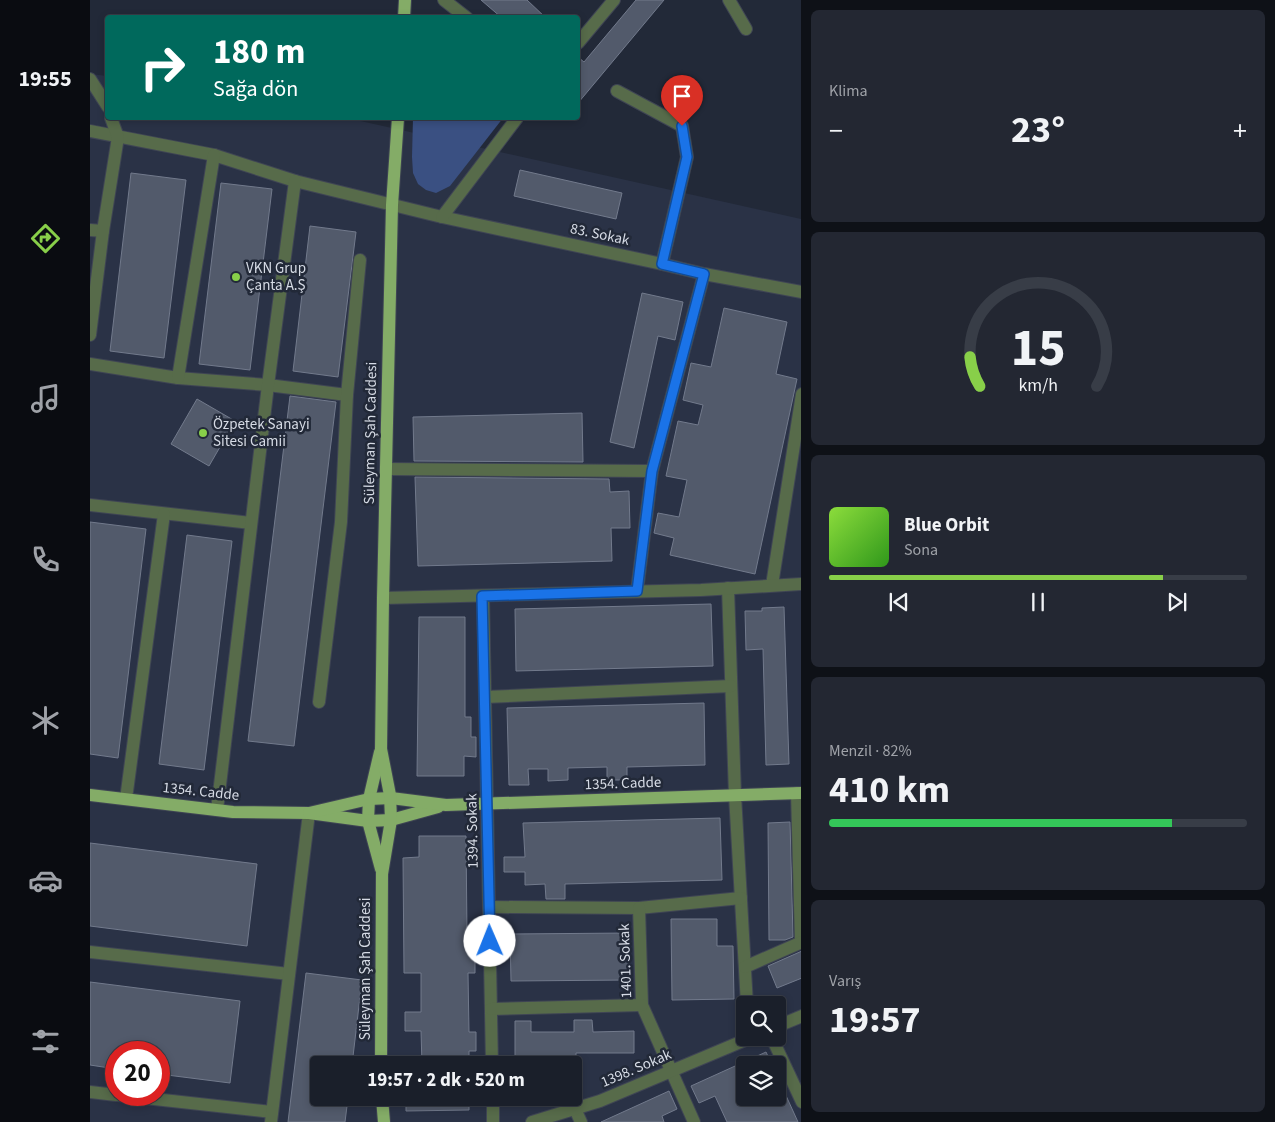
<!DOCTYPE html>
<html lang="tr">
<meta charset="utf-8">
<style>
:root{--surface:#1a1f2a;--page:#232732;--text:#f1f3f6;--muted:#9fa2a8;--line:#383d47;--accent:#88cf49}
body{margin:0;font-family:"Source Sans 3",sans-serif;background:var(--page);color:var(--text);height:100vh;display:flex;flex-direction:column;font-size:19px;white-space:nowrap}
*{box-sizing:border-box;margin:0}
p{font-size:16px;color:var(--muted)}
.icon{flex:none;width:28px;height:28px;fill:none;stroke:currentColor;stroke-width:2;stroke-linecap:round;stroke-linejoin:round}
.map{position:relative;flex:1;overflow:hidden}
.details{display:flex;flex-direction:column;gap:10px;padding:10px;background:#0e1117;width:474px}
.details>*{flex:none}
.banner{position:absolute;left:15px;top:15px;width:475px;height:105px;border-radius:5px;box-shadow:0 2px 8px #0003,0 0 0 1px var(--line);background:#00695c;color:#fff;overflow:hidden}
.tools{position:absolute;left:646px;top:996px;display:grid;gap:10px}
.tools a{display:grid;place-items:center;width:50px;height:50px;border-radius:5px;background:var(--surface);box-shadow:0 2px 8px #0003,0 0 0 1px var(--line);font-size:25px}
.speed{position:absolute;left:15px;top:1041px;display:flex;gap:10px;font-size:25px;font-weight:700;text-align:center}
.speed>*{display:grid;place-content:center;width:65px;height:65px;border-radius:50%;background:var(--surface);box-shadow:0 2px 8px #0003,0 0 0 1px var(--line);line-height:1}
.speed .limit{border:8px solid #d22;background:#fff;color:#111}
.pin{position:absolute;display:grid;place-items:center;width:42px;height:42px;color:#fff;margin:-51px -21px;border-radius:50% 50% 50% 0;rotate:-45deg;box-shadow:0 0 5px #0007}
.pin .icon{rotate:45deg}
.me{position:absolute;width:55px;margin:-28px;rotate:359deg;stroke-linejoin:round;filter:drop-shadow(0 0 4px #0008)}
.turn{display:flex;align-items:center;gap:18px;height:105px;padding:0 25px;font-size:22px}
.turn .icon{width:65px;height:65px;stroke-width:2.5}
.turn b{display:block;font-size:35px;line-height:42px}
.big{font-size:38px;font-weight:700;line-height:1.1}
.details .tile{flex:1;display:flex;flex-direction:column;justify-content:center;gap:8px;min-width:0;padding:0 18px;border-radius:8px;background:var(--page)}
.details .dial{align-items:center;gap:0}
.dial svg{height:130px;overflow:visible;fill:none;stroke:var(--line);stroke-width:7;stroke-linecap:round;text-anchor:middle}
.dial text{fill:var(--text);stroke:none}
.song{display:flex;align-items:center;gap:15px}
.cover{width:60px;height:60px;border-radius:8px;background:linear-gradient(135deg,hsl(90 70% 55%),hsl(110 70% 35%))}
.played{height:5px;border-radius:2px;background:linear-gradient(90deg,var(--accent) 80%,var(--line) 80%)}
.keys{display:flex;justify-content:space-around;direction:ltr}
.heat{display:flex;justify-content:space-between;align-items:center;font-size:28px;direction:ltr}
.charge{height:8px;border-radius:4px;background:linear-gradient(90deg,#34c759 82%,var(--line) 0)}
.trip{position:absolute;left:220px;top:1056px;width:272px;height:50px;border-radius:5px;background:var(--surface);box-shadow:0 2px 8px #0003,0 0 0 1px var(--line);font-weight:700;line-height:50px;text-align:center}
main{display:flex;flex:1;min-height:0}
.dock{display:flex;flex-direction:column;width:90px;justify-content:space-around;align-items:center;background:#0a0c11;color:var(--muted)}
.dock .icon{width:35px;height:35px}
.dock .active{color:var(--accent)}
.dock b{font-size:22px;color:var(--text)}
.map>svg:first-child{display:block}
.built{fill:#2a3246;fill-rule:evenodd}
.green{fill:#3a5082}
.building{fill:#525a6b;stroke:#727a8c}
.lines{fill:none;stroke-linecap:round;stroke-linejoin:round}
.minor-casing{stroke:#3f4554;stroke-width:14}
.major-casing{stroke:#3f4554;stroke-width:14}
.minor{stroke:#576b4a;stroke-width:12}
.major{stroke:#84ac67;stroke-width:12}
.route-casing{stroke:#114b97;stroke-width:12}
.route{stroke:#1a73e8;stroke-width:9}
.poi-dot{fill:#88cf49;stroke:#222938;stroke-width:2}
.labels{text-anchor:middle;stroke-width:5;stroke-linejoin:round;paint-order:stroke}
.street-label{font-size:15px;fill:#d6dbe5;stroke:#222938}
.poi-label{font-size:15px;fill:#d6dbe5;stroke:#222938;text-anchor:start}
</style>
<main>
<nav class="dock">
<b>19:55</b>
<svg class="icon active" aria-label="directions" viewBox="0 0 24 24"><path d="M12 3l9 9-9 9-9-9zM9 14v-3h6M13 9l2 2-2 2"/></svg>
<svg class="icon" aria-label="music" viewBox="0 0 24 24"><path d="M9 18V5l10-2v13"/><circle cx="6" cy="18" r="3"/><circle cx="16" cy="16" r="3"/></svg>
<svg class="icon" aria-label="phone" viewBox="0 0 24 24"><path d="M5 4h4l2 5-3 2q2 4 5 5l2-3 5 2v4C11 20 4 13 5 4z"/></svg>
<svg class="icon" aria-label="climate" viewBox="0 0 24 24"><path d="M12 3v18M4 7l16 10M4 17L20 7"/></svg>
<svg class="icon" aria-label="car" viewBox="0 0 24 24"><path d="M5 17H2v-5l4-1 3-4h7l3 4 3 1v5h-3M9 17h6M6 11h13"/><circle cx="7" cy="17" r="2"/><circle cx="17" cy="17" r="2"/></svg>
<svg class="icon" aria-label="filters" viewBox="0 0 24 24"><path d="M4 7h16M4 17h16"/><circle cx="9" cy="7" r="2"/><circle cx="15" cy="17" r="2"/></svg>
</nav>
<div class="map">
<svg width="712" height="1122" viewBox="0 0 712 1122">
<rect width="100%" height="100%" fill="#222938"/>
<!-- built -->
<path class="built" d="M0,74L17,76L18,118H257L711,219V1122H0ZM655,1005H688V1038H655ZM26,1052H69V1095H26ZM229,1065H484V1098H229ZM655,1065H688V1098H655Z"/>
<!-- green -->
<path class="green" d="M323,118H413L360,186L346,193L336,190L328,184L323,173L322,157Z"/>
<!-- building -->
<g class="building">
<path d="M391,0H437L456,18H412Z"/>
<path d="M546,0H574L488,103V57L494,62Z"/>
<path d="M430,170L532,193L526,219L424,196Z"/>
<path d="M41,173L96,180L74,358L20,351Z"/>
<path d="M131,183L182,189L160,370L109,364Z"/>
<path d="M220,226L266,232L248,377L203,371Z"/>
<path d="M552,293L593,302L585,340L568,336L544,448L520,442Z"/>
<path d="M634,308L697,322L686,374L707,379L665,574L580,555L584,538L564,533L568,513L589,517L597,480L576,476L588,421L608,425L613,405L593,400L601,363L621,367Z"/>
<path d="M200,396L246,402L204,746L158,741Z"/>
<path d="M107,399L145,421L119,466L81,444Z"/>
<path d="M492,413L493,462L324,461L323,417Z"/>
<path d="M325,477L519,479L520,492L539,491L540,528H521L522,561L328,566Z"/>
<path d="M0,522L56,529L28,758L0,754Z"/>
<path d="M97,535L142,541L114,770L69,764Z"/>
<path d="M621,604L623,666L426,671L425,609Z"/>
<path d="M694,607L699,764L676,765L673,649L656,650L655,611H672V608Z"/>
<path d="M329,617H375V717H381V737H386V757L374,756V776H327Z"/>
<path d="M614,703L615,765L537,767V780H517V767L478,768V780L458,781V769H438L439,785H419L417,708Z"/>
<path d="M630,818L632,880L475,884V899H456L455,884L435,885V872H414V857H435L433,823Z"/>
<path d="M700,822L703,937L695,940H679L678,823Z"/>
<path d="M329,836H376L377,934H385V973H378L379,1032H386V1051H379V1065H332L331,1031H315V1012H331V973H314L313,858L329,857Z"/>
<path d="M0,843L167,864L157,946L0,926Z"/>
<path d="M581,919H627V946H643L644,999L582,1000Z"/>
<path d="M539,933L540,980L421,981L420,934Z"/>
<path d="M712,951V978L687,988L678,966Z"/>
<path d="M216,973L272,980L262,1065H229V1098H258L255,1122H198Z"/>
<path d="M0,982L150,1001L140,1083L69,1074V1052H26V1069L0,1065Z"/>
<path d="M484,1020H502L503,1032L544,1031V1053H486V1065H425V1021H441V1032H484Z"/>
<path d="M676,1052L682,1065H655V1098H688V1078L708,1122H637L625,1096L609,1103L601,1086Z"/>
<path d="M579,1091L587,1109L572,1116L574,1122H511Z"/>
<path d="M316,1098H379V1110L316,1111Z"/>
</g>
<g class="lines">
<!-- minor casing -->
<g class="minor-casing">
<g id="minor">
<path d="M354,0L377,18"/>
<path d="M639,0L656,29"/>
<path d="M488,43L524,0"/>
<path d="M0,79L18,107"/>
<path d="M527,91L592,126L597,157L572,264"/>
<path d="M0,131L124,155L205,181L352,217L572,264L614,274L712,292"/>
<path d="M352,217L427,118"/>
<path d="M0,230L13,231"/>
<path d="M0,335L13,231L28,137L21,118"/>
<path d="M0,364L88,378L178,385L257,395"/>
<path d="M88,378L124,155"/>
<path d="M296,469L562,471"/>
<path d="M0,505L161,523"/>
<path d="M682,585L712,394"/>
<path d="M638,588L645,795L657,1005"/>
<path d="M547,591L562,471L614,274"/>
<path d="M393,596L402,1065"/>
<path d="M293,598L611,590L712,584"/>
<path d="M395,697L641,686"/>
<path d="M229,702L251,522L257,395L270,260"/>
<path d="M707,793L711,942"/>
<path d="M36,799L74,514"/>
<path d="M127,810L178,385L205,181"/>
<path d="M400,907L549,908L651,898"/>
<path d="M549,908L552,1005L604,1122"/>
<path d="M0,952L199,974"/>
<path d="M655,967L712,942"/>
<path d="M401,1009L552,1005"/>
<path d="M688,1026L712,1016"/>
<path d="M682,1038L712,1102"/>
<path d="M0,1092L26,1095"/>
<path d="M28,1095L182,1112"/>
<path d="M403,1098V1122"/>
<path d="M485,1109L491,1122"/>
<path d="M181,1122L219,813"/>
<path d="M442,1122L510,1101L660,1038"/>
</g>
</g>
<!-- major casing -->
<g class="major-casing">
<g id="major">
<path d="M314,18L315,0"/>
<path d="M290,752L279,799L278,821L291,869"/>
<path d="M0,795L143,812L219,813L278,821L301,820L348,807"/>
<path d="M219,813L279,799L301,798L356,805L712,793"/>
<path d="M291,1065L292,874L301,820L300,795L291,749L293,598L302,205L308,118"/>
<path d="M292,1098L294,1122"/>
</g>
</g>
<!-- minor -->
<use href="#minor" class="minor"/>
<!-- major -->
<use href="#major" class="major"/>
</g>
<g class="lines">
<!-- route casing -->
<g class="route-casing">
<path id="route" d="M400,941L392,596L547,591L562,471L614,274L572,264L597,157L592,126"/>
</g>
<!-- route -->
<use href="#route" class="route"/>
</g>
<!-- markers -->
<g class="poi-dot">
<circle cx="146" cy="277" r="5"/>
<circle cx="113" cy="433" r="5"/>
</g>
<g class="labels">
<!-- street labels -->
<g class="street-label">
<text transform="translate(510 234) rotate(12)" y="5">83. Sokak</text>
<text transform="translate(280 433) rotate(-89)" y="5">Süleyman Şah Caddesi</text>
<text transform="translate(533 783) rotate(-2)" y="5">1354. Cadde</text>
<text transform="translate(111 791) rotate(6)" y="5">1354. Cadde</text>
<text transform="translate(382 831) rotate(-91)" y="5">1394. Sokak</text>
<text transform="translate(535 961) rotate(-92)" y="5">1401. Sokak</text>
<text transform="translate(275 969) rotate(-90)" y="5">Süleyman Şah Caddesi</text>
<text transform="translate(546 1068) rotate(-23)" y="5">1398. Sokak</text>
</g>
<!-- poi labels -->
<g class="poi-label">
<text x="156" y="273">VKN Grup<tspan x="156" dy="17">Çanta A.Ş</tspan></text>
<text x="123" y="429">Özpetek Sanayi<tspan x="123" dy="17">Sitesi Camii</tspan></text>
</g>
</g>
</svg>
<div class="tools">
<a><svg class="icon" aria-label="search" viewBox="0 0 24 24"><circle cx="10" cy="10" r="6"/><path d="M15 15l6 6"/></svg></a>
<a><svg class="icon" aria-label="layers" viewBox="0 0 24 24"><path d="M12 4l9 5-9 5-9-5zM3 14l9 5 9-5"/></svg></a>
</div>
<div class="speed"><div class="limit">20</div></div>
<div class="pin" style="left:592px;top:126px;background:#d93025"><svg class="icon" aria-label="arrive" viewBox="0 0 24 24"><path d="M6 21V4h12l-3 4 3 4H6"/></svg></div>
<svg class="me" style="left:400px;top:941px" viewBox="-20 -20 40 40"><circle r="19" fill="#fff"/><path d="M0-13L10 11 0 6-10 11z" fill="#1a73e8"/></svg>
<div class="trip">19:57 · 2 dk · 520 m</div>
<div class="banner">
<div class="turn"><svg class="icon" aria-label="right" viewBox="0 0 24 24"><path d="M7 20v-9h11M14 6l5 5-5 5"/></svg><div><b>180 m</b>Sağa dön</div></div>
</div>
</div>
<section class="details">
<div class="tile"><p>Klima</p>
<div class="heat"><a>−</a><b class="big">23°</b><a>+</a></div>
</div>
<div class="tile dial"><svg viewBox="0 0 100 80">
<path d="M14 69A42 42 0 1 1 86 69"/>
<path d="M14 69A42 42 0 0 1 8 51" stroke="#88cf49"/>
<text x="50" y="56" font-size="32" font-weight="700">15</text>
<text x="50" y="72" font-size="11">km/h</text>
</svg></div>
<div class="tile">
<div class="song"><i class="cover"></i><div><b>Blue Orbit</b><p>Sona</p></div></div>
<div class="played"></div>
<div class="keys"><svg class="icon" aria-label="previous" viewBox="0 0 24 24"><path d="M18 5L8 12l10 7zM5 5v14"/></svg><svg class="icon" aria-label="pause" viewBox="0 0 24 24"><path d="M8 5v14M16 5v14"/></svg><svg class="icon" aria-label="next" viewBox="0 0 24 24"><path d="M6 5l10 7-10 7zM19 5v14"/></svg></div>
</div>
<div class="tile"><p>Menzil · 82%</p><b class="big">410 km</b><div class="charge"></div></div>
<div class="tile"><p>Varış</p><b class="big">19:57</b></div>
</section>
</main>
